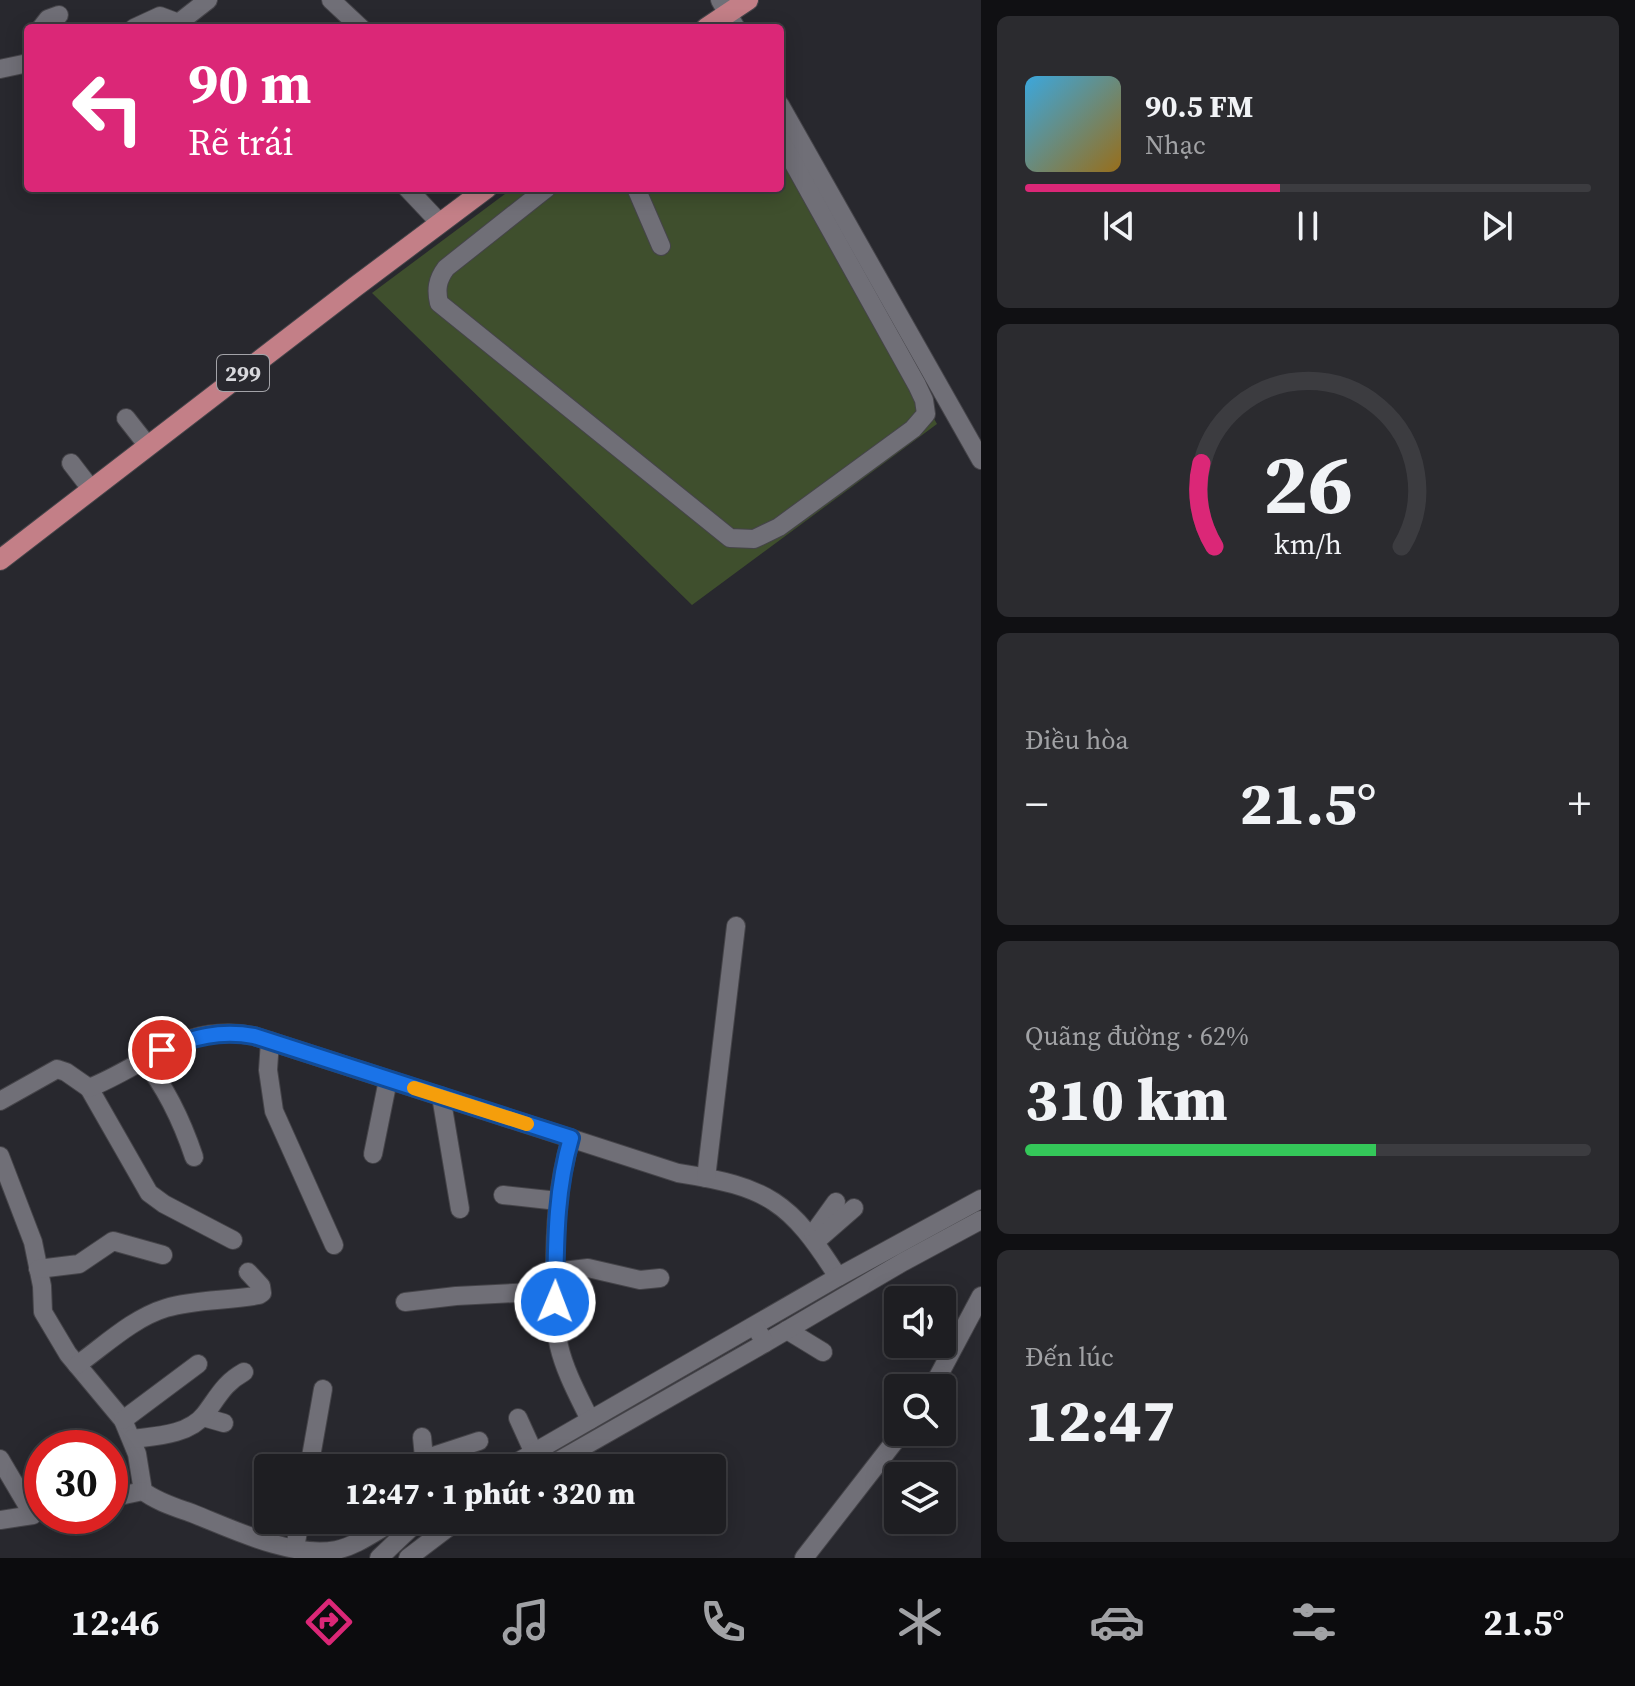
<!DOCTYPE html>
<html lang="vi">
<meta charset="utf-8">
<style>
:root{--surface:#1e1e22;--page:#2b2b2f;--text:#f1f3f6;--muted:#a1a2a5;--line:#3c3c40;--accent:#db2777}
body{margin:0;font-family:"Source Serif 4",serif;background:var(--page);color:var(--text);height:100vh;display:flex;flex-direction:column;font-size:30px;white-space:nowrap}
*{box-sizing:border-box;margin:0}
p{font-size:26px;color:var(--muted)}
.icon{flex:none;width:44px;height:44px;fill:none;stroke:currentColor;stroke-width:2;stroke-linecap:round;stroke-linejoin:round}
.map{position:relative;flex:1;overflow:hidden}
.panel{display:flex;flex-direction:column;gap:16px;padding:16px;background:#101013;width:654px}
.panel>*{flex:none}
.top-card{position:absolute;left:24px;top:24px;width:760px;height:168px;border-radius:8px;box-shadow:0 4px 20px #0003,0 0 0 2px var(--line);background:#db2777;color:#fff;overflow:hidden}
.fabs{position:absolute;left:884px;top:1286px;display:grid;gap:16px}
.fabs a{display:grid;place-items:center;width:72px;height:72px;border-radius:8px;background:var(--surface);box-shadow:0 4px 20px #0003,0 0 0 2px var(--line);font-size:40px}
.speed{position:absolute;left:24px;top:1430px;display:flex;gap:16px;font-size:40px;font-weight:700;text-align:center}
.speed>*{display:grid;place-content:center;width:104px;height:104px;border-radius:50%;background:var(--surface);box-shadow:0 4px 20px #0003,0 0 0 2px var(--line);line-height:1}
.speed .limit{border:12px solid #d22;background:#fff;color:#111}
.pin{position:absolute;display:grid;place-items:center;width:68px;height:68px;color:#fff;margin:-34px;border:4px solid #fff;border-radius:50%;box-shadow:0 2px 8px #0007}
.me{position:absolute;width:88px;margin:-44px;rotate:1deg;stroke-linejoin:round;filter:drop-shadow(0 0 6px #0008)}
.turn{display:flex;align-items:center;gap:28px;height:168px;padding:0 32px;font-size:36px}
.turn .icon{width:104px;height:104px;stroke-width:2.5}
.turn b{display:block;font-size:56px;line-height:68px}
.big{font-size:60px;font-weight:800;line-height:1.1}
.panel .tile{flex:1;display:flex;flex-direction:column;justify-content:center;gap:12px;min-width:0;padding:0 28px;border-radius:12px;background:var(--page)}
.panel .dial{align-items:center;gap:0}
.dial svg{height:208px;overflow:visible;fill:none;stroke:var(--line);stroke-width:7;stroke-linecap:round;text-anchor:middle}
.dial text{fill:var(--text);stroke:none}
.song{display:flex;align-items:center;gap:24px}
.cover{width:96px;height:96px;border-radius:12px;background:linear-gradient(135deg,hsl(200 70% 55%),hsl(40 70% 35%))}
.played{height:8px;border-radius:4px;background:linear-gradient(90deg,var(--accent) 45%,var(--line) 45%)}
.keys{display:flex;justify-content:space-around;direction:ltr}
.heat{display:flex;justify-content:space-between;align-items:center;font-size:44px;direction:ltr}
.charge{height:12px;border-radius:6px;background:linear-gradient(90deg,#34c759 62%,var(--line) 0)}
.trip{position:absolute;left:254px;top:1454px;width:472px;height:80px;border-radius:8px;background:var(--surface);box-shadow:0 4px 20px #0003,0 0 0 2px var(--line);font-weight:800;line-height:80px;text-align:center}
.tabs{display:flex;height:128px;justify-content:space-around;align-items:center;background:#0c0c0e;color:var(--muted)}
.tabs .icon{width:56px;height:56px}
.tabs .current{color:var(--accent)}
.tabs b{font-size:36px;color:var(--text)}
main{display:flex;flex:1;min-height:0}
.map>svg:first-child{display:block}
.green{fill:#3f4f2d}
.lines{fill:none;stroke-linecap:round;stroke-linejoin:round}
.minor-casing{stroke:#454449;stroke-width:20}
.major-casing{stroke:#454449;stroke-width:22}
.minor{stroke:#706f77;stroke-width:18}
.major{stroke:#c37f87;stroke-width:20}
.route-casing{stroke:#114b97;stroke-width:20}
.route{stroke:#1a73e8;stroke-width:14}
.slow{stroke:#f59e0b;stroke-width:14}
.labels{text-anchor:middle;stroke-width:8;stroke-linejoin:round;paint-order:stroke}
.shield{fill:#28282e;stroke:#a3a3a8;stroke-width:2}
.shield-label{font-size:22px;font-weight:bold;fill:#d8d8dc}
</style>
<main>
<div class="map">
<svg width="981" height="1558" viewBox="0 0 981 1558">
<rect width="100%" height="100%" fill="#28282e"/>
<!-- green -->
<path class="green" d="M780,136L937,424L692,605L372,293L513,188H780Z"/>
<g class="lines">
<!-- minor casing -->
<g class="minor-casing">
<g id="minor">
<path d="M331,0L361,28"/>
<path d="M720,0L736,28"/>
<path d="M41,28L48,19L59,15"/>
<path d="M134,28L160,16L176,22L181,21L208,0"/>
<path d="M0,69L28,63"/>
<path d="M780,105L981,460"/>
<path d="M407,188L440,223"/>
<path d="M547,188L446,268C437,280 436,290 439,303L730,538L754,539L779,527L913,429L926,414L924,400L917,385L780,139"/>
<path d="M636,188L661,246"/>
<path d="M126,418L148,446"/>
<path d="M71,463L91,489"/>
<path d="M270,1041L268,1070L274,1111L334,1245"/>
<path d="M143,1059C167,1089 182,1121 194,1157"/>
<path d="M89,1088L149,1193L164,1204L233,1240"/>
<path d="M441,1096L460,1209"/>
<path d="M0,1101L57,1069L66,1072L89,1088C147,1065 184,1022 254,1036L678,1173C768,1187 790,1201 838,1277"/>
<path d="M571,1138C557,1185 555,1230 555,1279C555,1301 554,1324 559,1346C565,1372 579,1397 590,1420"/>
<path d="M373,1154L388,1080"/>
<path d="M0,1156L33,1242L42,1286L43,1312L68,1354L123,1420L137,1454L143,1491C157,1502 178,1508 194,1514C234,1530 292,1558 336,1550C357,1546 377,1530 396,1520"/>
<path d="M706,1178L736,926"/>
<path d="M503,1195L558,1201"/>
<path d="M813,1234L836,1202"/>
<path d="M815,1242L854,1208"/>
<path d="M38,1269L79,1264L113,1241L163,1255"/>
<path d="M555,1272L588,1268L640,1280L660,1278"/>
<path d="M405,1302L456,1296L555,1291"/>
<path d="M787,1330L823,1352"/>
<path d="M765,1343L903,1262L981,1220"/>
<path d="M77,1365C105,1345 133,1318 166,1308C196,1299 228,1301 259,1295L262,1293L261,1286L248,1272"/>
<path d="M932,1388L981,1296"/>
<path d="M203,1417L224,1423"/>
<path d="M518,1418L538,1462"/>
<path d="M123,1420L198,1364"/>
<path d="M422,1437L425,1468"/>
<path d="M132,1439C156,1436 189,1435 205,1414C218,1397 224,1383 244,1372"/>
<path d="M0,1459L33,1515L0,1520"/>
<path d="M424,1459L479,1441"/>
<path d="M309,1468L323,1389"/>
<path d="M507,1468L838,1277L981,1199"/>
<path d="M546,1468L765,1343L755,1326"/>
<path d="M110,1498L143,1491"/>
<path d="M295,1548L300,1520"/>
<path d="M379,1558L419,1520"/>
<path d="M408,1558L458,1520"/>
<path d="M804,1558L902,1432"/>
</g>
</g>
<!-- major casing -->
<g class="major-casing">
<g id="major">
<path d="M706,28L748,0"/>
<path d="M0,560L355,287L487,188"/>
</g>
</g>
<!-- minor -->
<use href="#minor" class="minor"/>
<!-- major -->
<use href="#major" class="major"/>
</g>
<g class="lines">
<!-- route casing -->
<g class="route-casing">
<path id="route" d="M162,1050C193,1037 220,1030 254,1036L571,1138C555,1193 556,1246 555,1302"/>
</g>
<!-- route -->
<use href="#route" class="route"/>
<!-- slow -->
<path class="slow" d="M414,1088L527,1124"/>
</g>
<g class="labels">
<!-- shield labels -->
<rect class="shield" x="217" y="355" width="52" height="36" rx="6"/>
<g class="shield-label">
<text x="243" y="381">299</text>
</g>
</g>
</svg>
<div class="fabs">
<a><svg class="icon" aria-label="sound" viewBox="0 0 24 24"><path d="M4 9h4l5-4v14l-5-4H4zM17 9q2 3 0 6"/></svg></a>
<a><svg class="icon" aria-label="search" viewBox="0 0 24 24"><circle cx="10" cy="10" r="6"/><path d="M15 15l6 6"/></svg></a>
<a><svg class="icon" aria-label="layers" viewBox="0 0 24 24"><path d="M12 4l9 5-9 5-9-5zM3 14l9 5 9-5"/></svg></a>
</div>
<div class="speed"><div class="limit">30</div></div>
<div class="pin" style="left:162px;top:1050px;background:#d93025"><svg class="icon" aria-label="arrive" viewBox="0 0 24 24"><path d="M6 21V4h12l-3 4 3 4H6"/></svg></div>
<svg class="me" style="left:555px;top:1302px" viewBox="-20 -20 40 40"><circle r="17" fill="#1a73e8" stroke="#fff" stroke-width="3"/><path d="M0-11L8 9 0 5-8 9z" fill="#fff"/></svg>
<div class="trip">12:47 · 1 phút · 320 m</div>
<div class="top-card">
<div class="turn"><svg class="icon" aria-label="left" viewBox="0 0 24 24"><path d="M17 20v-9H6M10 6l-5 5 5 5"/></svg><div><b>90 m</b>Rẽ trái</div></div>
</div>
</div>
<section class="panel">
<div class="tile">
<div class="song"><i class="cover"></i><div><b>90.5 FM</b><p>Nhạc</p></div></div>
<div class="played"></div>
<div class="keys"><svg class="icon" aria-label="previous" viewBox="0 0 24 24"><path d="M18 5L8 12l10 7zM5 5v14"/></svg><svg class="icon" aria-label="pause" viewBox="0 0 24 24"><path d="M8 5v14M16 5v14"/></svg><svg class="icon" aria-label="next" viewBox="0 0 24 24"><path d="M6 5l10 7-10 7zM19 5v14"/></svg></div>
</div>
<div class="tile dial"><svg viewBox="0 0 100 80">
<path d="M14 69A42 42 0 1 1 86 69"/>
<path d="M14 69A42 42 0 0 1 9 37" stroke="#db2777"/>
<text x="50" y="56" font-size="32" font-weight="700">26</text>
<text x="50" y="72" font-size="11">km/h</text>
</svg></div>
<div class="tile"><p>Điều hòa</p>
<div class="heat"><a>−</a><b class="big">21.5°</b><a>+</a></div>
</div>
<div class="tile"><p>Quãng đường · 62%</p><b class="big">310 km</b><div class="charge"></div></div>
<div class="tile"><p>Đến lúc</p><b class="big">12:47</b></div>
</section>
</main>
<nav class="tabs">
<b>12:46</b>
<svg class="icon current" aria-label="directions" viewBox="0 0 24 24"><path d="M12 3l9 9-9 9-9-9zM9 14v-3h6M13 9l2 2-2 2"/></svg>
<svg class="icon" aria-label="music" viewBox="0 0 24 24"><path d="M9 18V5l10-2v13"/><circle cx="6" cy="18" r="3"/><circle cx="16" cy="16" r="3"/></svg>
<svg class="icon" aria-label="phone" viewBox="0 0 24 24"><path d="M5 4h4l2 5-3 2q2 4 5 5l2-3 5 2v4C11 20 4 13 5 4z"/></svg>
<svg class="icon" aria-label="climate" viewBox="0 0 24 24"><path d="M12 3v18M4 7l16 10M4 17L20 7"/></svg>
<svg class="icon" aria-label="car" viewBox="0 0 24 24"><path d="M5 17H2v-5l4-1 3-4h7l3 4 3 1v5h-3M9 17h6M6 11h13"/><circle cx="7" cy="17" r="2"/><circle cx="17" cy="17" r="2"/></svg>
<svg class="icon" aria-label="filters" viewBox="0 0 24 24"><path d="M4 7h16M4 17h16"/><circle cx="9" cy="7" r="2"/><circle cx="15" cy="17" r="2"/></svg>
<b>21.5°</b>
</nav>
